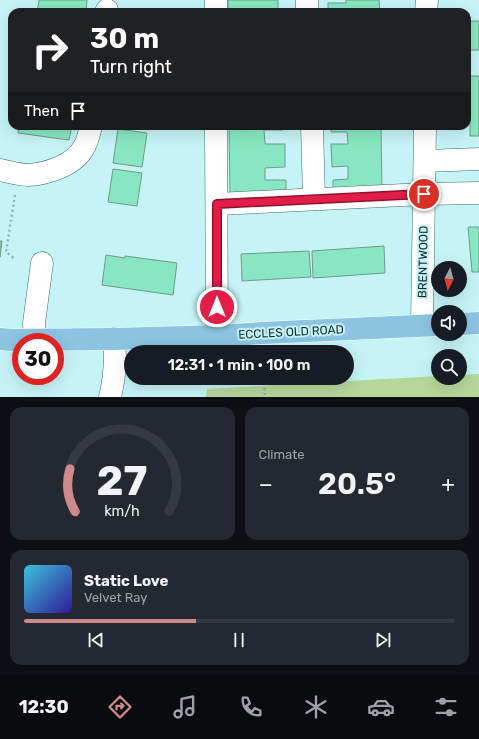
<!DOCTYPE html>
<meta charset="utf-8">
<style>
:root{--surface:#171b24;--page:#242831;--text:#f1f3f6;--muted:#9ea1a6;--line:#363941;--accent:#cd8a8b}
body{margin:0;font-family:Rubik,sans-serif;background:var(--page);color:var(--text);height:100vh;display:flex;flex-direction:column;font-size:15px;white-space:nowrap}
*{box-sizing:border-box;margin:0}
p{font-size:13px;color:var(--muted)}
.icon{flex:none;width:22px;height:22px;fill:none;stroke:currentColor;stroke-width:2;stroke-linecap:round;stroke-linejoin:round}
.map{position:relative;height:397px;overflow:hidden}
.drawer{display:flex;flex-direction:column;gap:10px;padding:10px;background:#0d0f14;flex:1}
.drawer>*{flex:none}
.guide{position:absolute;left:8px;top:8px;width:463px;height:122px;border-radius:12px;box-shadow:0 4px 16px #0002;background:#202124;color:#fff;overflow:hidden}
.needle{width:26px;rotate:186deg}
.buttons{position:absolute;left:431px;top:261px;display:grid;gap:8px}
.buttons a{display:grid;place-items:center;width:36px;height:36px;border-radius:50%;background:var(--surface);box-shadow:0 4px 16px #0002;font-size:20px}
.speed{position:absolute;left:12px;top:333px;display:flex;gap:8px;font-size:20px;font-weight:700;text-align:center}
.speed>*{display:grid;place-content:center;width:52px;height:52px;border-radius:50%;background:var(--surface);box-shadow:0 4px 16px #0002;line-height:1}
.speed .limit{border:6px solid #d22;background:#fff;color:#111}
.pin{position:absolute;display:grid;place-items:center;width:34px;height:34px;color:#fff;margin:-17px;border:2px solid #fff;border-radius:50%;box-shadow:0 1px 4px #0007}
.me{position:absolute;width:44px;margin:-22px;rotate:0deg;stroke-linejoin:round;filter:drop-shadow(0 0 3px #0008)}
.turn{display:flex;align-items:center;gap:14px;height:84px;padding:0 16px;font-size:18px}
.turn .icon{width:52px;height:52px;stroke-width:2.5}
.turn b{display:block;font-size:28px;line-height:34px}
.then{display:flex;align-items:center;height:38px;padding:0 16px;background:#0003;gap:8px;font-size:15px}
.big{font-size:30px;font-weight:600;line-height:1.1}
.drawer .widget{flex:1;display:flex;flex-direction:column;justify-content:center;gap:6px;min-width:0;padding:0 14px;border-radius:12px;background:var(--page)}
.drawer .dial{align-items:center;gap:0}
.dial svg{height:104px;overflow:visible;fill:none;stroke:var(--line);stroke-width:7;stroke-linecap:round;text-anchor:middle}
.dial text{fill:var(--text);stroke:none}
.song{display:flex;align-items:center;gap:12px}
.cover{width:48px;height:48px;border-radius:6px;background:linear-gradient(135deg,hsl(190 70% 55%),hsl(250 70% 35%))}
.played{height:4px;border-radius:2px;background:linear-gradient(90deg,var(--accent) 40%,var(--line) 40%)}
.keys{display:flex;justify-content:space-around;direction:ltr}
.heat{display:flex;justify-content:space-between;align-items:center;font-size:22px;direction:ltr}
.drawer .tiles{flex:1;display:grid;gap:10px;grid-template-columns:1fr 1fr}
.widget:last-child{grid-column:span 2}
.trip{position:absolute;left:124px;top:345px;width:230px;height:40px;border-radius:20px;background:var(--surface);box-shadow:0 4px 16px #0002;font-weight:600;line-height:40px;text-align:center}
.menu{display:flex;height:64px;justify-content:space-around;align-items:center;background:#090b0e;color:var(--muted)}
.menu .icon{width:28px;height:28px}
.menu .on{color:var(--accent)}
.menu b{font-size:18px;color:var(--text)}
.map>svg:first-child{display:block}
.green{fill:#b5d89a}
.building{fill:#88e7c2;stroke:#739989}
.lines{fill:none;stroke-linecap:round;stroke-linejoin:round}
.minor-casing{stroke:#3d696c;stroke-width:23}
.major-casing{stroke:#fff;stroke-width:23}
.path{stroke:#8db3b5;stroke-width:2.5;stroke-dasharray:2 3;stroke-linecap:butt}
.minor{stroke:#fff;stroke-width:22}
.major{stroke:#8cc4e2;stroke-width:22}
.route-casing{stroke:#92132f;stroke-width:10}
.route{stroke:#e11d48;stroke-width:7}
.labels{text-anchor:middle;stroke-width:4;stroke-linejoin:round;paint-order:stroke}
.street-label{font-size:12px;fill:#192b2c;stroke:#c5f4f7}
</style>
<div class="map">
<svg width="479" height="397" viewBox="0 0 479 397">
<rect width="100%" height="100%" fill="#c5f4f7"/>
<!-- green -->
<path class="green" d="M479,374V397H206L207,389L438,376V378H460V375Z"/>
<!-- building -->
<g class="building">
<path d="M39,0H87L86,12H37Z"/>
<rect x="228" y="0" width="50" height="12"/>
<path d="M346,0H379L380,12H328V3H346Z"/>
<rect x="467" y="21" width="12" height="29"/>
<rect x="470" y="76" width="9" height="60"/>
<path d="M19,126H72L69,140L18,133Z"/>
<path d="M229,126H283V130H264L265,144H285V167L265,168V180H286V193L230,194Z"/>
<path d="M331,126H381L382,190L333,191V180L348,179V166L332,167L331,144H348L347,132H331Z"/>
<path d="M118,129L147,133L142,167L113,163Z"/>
<path d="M113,169L142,173L137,206L108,202Z"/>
<path d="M468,227H479V272H472Z"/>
<path d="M0,241H2L0,257Z"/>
<path d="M384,246L385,273L313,278L312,251Z"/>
<path d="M309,251L311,277L242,281L241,254Z"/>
<path d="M106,255L125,258V256L177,263L173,295L102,285Z"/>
</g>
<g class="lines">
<!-- minor casing -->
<g class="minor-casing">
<g id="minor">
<path d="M216,0V12"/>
<path d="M307,0V12"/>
<path d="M106,12L107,10"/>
<path d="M426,12L427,0"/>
<path d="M216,126L217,336"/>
<path d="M312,126L314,199"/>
<path d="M425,161L479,159"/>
<path d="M0,170C8,172 20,175 28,175C47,174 75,165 84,147C88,141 89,133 91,126"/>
<path d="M217,204L424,194L479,193"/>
<path d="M422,325L425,126"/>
<path d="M35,340L34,323L42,263"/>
<path d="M110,397C115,377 116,360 114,339"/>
</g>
</g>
<!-- major casing -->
<g class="major-casing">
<g id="major">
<path d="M460,324L479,323"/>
<path d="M0,339L12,340L114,339L217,336L262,333L438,325"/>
</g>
</g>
<!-- path -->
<g class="path">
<path d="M15,195L6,252L15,259"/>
<path d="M264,378L265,397"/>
</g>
<!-- minor -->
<use href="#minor" class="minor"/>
<!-- major -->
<use href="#major" class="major"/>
</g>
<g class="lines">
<!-- route casing -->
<g class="route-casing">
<path id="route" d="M217,307V204L424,194"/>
</g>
<!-- route -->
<use href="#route" class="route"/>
</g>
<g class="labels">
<!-- street labels -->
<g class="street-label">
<text transform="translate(423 262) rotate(-89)" y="4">BRENTWOOD</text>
<text transform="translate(291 332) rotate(-3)" y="4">ECCLES OLD ROAD</text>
</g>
</g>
</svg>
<div class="buttons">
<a><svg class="needle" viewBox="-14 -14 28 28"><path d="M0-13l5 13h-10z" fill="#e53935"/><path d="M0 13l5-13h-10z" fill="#9ea1a6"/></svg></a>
<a><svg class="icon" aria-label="sound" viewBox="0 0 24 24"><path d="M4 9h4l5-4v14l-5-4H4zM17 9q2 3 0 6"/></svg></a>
<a><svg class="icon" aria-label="search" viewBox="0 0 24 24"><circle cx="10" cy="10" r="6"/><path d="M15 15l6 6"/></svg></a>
</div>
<div class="speed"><div class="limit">30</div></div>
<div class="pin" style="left:424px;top:194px;background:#d93025"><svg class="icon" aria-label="arrive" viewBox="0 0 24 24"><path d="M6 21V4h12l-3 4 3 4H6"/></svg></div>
<svg class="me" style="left:217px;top:307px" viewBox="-20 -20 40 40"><circle r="17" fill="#e11d48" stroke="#fff" stroke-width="3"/><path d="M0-11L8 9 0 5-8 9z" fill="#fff"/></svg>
<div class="trip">12:31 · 1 min · 100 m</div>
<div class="guide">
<div class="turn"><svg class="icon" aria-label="right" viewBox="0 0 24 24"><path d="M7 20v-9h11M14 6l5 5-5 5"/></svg><div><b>30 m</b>Turn right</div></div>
<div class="then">Then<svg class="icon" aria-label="arrive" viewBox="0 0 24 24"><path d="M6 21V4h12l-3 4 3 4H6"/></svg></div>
</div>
</div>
<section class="drawer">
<div class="tiles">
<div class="widget dial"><svg viewBox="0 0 100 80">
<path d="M14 69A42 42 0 1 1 86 69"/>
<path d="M14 69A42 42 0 0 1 10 36" stroke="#cd8a8b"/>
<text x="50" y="56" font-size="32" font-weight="700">27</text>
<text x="50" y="72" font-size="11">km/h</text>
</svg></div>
<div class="widget"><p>Climate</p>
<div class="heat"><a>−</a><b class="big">20.5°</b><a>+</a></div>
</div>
<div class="widget">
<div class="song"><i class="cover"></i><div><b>Static Love</b><p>Velvet Ray</p></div></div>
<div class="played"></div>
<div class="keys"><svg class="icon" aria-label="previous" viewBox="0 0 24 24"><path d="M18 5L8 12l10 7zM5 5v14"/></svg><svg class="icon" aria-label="pause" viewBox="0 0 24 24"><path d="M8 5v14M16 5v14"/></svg><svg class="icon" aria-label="next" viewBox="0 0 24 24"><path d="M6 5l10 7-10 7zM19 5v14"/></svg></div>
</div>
</div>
</section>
<nav class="menu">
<b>12:30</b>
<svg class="icon on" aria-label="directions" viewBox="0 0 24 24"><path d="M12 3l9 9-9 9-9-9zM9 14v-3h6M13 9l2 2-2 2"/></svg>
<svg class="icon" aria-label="music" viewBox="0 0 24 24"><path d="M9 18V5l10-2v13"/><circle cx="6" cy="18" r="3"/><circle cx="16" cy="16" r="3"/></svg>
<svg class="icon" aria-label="phone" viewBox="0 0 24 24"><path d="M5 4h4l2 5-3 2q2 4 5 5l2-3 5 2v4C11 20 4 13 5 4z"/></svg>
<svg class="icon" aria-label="climate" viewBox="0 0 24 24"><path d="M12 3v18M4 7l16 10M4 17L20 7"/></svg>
<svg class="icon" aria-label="car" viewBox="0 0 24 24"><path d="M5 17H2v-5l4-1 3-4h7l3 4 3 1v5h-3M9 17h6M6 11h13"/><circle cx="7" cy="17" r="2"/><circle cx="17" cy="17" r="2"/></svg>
<svg class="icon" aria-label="filters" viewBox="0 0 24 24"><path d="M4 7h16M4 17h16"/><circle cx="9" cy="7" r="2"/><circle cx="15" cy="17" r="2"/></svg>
</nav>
